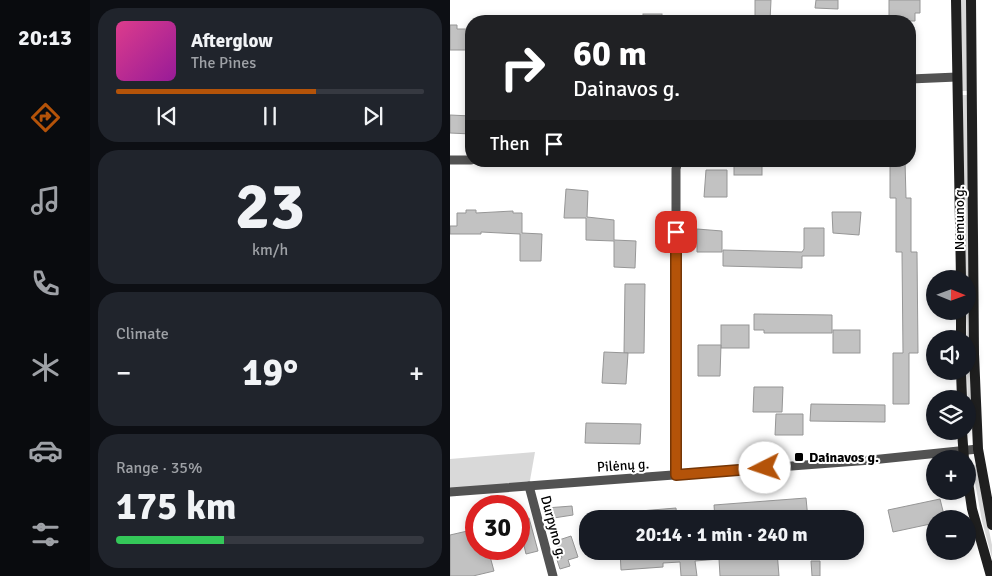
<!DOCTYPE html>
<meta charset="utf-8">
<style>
:root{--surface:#171b24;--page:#20242c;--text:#f1f3f6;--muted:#9ea1a6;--line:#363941;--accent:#b45309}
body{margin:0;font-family:Signika,sans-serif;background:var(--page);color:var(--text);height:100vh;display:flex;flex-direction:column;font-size:19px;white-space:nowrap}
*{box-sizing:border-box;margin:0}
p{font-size:16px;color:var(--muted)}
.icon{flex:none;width:28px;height:28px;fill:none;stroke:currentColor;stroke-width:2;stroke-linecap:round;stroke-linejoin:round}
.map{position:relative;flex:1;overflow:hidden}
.details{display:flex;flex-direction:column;gap:8px;padding:8px;background:#0d0f14;width:360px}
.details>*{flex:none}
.top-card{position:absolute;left:15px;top:15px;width:451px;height:152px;border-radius:20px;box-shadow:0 2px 8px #0003;background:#202124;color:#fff;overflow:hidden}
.needle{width:32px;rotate:91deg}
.tools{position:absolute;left:476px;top:270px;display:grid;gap:10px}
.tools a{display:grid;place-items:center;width:50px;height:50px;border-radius:50%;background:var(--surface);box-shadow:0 2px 8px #0003;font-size:25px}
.speed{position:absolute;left:15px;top:495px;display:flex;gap:10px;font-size:25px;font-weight:700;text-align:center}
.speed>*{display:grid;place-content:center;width:65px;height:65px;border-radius:50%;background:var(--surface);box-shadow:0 2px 8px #0003;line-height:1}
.speed .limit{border:8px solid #d22;background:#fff;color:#111}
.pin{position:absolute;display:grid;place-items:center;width:42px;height:42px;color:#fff;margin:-21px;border-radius:10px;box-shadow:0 2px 8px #0006}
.me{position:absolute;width:55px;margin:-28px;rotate:266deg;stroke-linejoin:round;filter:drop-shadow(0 0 4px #0008)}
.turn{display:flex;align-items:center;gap:18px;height:105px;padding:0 25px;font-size:22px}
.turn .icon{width:65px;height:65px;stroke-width:2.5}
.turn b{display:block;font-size:35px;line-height:42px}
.then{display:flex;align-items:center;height:48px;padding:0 25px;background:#0003;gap:10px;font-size:19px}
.big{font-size:38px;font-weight:700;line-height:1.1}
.details .tile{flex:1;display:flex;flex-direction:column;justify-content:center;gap:8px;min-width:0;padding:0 18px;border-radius:20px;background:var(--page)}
.details .dial{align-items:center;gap:0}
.dial b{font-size:65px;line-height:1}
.song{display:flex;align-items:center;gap:15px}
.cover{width:60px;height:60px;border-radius:8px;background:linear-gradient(135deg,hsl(330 70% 55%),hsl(300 70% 35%))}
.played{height:5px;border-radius:2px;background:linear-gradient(90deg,var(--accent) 65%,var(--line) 65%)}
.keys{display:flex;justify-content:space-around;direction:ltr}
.heat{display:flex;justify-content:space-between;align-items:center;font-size:28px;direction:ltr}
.charge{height:8px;border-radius:4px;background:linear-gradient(90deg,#34c759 35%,var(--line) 0)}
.trip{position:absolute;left:129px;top:510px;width:285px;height:50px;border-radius:20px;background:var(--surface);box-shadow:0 2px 8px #0003;font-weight:700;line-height:50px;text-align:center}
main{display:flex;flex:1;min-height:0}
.tab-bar{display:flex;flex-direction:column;width:90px;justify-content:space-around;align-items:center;background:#090b0e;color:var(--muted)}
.tab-bar .icon{width:35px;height:35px}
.tab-bar .on{color:var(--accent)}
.tab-bar b{font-size:22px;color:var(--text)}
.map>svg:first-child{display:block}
.green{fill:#d9d9d9}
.building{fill:#c2c2c2;stroke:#969696}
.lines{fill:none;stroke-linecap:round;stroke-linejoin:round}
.street{stroke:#525252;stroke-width:9}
.secondary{stroke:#1f1f1f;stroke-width:10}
.route-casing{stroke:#753606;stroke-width:12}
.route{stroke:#b45309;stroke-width:9}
.poi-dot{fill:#000;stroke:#fff;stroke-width:2}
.labels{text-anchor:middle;stroke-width:4;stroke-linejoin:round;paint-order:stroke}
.street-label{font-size:14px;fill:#000;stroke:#fff}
.poi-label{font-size:14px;font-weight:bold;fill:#000;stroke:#fff;text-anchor:start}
</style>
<main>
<nav class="tab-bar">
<b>20:13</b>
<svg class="icon on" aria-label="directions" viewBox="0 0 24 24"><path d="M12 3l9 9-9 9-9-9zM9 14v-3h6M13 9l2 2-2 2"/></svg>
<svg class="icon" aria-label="music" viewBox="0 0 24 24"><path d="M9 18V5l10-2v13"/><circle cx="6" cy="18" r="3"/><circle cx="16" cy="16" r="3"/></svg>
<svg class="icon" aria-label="phone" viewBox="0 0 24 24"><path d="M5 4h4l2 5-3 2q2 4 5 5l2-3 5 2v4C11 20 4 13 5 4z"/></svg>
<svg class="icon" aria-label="climate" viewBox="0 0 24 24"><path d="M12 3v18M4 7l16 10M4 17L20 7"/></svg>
<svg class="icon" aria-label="car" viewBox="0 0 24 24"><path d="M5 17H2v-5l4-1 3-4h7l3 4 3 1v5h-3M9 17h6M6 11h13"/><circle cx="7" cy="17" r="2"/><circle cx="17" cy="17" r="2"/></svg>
<svg class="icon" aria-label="filters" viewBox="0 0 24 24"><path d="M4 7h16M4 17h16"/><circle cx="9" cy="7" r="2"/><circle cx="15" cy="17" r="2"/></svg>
</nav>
<section class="details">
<div class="tile">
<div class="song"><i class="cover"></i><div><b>Afterglow</b><p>The Pines</p></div></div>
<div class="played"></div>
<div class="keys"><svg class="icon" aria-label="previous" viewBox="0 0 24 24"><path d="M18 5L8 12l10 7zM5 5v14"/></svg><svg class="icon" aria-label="pause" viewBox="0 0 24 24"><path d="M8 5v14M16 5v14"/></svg><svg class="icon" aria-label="next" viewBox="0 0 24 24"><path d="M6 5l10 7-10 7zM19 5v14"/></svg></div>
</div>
<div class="tile dial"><b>23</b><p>km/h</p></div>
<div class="tile"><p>Climate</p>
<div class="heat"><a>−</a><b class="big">19°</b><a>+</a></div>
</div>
<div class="tile"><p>Range · 35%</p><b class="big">175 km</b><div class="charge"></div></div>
</section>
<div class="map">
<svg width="542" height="576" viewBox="0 0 542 576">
<rect width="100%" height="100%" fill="#fff"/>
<!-- green -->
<g class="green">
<path d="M511,0H516L517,91H512Z"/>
<path d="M512,95H517L522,429H518L516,311L518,279H515Z"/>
<path d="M85,452L79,486L0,492V459Z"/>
<path d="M526,465L542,545V558L532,521L522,466Z"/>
</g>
<!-- building -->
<g class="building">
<path d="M305,0H321L320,21H305Z"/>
<path d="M366,0H388V9L365,8Z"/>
<path d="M439,0H470V13H465V21H439Z"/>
<rect x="193" y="14" width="19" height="7"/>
<path d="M0,25H7V29H21V50H0Z"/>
<path d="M0,115L21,116V134L0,133Z"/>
<rect x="284" y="161" width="28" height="14"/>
<path d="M440,161H455L456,198H461V252H467L468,353H459V404H443V353H453L452,252H446V198H440Z"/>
<path d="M256,170H277V197H254Z"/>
<path d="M116,189L138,191L137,217L164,220V240L186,241L185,268L164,267V241L136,240V218H114Z"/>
<path d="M16,210H26V213L63,211V213H72V233L92,234L91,261H70V234L31,232V234H0V226H7V213H16Z"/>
<path d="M382,212H411L409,235L383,233Z"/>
<path d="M354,228H374V256H352V268L273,266V250L352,252L354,249Z"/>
<path d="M247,229L272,231V252H247Z"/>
<path d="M175,284H195L194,353H174Z"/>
<path d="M304,314L382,315V333H314V330H304Z"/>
<rect x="271" y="325" width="28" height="23"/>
<rect x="383" y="330" width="27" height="23"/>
<path d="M248,345H271L270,376H248Z"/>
<path d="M154,352L178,353L176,384L152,383Z"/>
<path d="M304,387H333L332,412H303Z"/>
<path d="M361,404L435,405V422L360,421Z"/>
<path d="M326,414H353V435H325Z"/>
<path d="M136,423L191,424L190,444L135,443Z"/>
<path d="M356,498L358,519H265L264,505Z"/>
<path d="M490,499L495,519H485V523L443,532L438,510Z"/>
<path d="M122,506L123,515L97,519L96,508Z"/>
<path d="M226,508L227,519H190V511Z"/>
<path d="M79,518L88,551L76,554L72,537L69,538V521Z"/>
<path d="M26,529V549H38L44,571L23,576H0V535Z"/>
<path d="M121,536L128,557L118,560L120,566L110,569L107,560L112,558L106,541Z"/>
<path d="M170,551H327L329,576H270L269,559L245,561L247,576H231L230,562L213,563V567L171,570Z"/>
<path d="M361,561H370V576H362Z"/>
</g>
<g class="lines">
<!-- street -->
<g class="street">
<path d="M460,79L507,77"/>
<path d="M0,160H21"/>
<path d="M226,475V169L228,161"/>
<path d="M79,486L103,576"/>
<path d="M0,492L421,460L528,449"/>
</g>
<!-- secondary -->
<g class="secondary">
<path d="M506,0L511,279"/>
<path d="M521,0L524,354L528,449L542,525"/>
<path d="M511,339V311"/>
<path d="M511,371L512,399"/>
<path d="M512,431L514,459"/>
<path d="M518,482L522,509L541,576"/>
</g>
</g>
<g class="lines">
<!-- route casing -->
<g class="route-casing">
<path id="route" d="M226,232V475L315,468"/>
</g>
<!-- route -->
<use href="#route" class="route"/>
</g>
<!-- markers -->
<rect class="poi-dot" x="344" y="452" width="10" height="10" rx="2.5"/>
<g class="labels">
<!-- street labels -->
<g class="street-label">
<text transform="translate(509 218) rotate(-90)" y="5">Nemuno g.</text>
<text transform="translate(173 465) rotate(-4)" y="5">Pilėnų g.</text>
<text transform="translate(104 527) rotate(75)" y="5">Durpyno g.</text>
</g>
<!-- poi labels -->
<g class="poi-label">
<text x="359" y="462">Dainavos g.</text>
</g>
</g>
</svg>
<div class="tools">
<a><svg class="needle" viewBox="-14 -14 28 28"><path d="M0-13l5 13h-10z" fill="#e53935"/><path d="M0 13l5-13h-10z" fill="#9ea1a6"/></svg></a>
<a><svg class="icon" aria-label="sound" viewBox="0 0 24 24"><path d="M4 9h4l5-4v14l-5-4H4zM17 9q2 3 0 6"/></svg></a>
<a><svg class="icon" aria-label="layers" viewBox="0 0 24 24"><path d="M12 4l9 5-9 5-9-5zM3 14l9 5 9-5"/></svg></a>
<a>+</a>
<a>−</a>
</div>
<div class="speed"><div class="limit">30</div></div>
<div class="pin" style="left:226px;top:232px;background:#d93025"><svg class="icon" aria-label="arrive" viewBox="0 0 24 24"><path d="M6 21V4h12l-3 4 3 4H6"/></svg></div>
<svg class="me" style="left:315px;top:468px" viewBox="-20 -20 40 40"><circle r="19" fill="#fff"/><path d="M0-13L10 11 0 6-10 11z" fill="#b45309"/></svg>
<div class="trip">20:14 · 1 min · 240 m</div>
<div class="top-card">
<div class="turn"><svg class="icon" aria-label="right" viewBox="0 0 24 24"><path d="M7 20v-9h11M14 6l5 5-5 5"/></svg><div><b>60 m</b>Dainavos g.</div></div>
<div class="then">Then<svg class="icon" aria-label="arrive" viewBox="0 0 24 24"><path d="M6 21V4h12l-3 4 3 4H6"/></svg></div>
</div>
</div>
</main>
